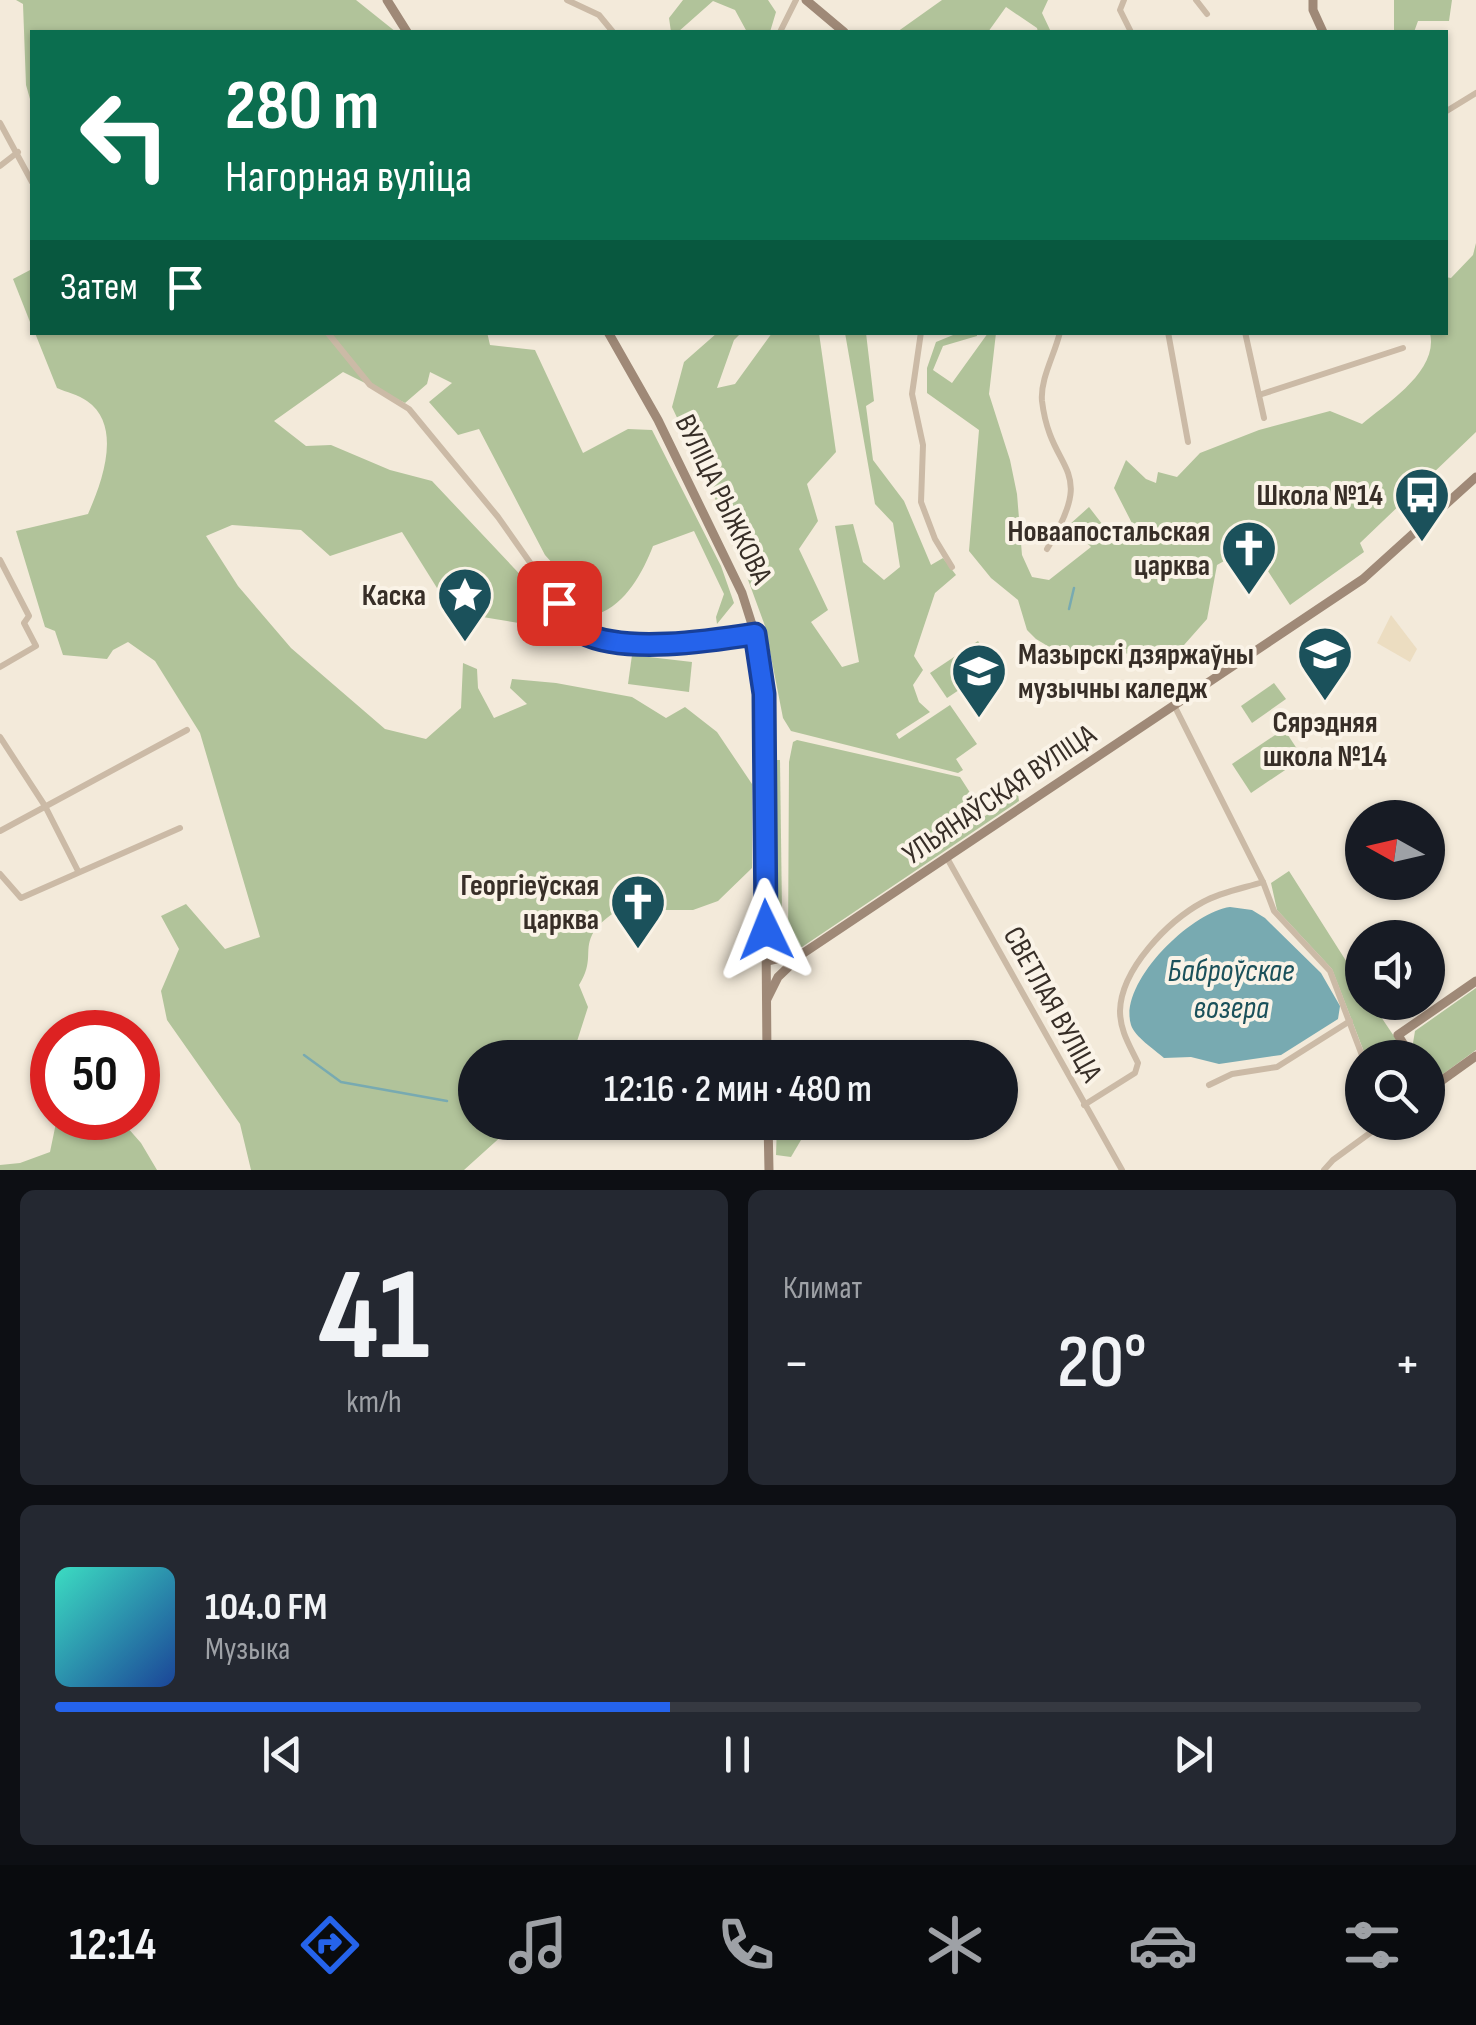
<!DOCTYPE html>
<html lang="ru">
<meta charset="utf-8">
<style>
:root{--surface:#171b24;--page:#242831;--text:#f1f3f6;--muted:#9ea1a6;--line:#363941;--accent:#2563eb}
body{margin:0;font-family:"Sofia Sans Condensed",sans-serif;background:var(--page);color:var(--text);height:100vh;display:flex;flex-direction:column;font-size:38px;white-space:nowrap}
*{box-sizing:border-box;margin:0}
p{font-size:32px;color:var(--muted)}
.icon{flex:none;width:55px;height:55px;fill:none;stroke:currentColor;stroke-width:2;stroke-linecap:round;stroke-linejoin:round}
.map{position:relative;height:1170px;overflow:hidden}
.panel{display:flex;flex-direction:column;gap:20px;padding:20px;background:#0d0f14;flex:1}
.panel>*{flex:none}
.top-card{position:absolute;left:30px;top:30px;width:1418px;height:305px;border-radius:0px;box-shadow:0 2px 8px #0004;background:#0b6e4f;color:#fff;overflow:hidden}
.needle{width:65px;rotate:278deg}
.fabs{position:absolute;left:1345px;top:800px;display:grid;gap:20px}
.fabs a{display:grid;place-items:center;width:100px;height:100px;border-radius:50%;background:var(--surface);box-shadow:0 2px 8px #0004;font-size:50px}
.speed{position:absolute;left:30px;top:1010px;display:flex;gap:20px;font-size:50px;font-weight:700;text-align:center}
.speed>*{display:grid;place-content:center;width:130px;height:130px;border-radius:50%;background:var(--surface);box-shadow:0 2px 8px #0004;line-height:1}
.speed .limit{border:15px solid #d22;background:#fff;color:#111}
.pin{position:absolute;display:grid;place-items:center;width:85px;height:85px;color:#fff;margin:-42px;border-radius:20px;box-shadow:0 5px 15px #0006}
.me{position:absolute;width:110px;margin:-55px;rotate:358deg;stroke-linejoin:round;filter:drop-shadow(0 0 8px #0008)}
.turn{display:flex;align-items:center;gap:35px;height:210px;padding:0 30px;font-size:45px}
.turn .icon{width:130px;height:130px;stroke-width:2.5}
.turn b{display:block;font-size:70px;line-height:85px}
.then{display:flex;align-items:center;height:95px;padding:0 30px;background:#0003;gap:20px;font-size:38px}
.big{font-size:75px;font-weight:600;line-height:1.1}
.panel .card{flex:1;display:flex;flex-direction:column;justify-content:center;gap:15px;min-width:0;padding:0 35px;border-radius:15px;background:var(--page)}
.panel .dial{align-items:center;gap:0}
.dial b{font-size:130px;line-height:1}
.song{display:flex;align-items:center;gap:30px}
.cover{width:120px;height:120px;border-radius:15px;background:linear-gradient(135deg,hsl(170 70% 55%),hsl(220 70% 35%))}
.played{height:10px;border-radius:5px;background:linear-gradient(90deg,var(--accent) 45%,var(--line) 45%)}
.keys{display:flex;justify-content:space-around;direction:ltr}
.heat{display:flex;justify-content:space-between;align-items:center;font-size:55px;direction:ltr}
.panel .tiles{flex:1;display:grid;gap:20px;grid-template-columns:1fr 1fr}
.card:last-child{grid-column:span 2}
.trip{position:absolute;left:458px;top:1040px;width:560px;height:100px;border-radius:50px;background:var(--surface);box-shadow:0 2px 8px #0004;font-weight:600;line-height:100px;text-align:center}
.tab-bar{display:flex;height:160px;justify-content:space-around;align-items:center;background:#090b0e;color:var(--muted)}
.tab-bar .icon{width:70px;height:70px}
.tab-bar .active{color:var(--accent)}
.tab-bar b{font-size:45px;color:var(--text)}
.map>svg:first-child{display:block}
.green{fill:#b1c39a}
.plaza{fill:#ecddc1}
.water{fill:#78aab1}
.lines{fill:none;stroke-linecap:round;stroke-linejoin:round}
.stream{stroke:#78aab1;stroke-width:2.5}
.street{stroke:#cbbaa6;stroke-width:6}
.secondary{stroke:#9f8977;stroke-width:9}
.route-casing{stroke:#184099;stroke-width:25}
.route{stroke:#2563eb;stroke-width:18}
.labels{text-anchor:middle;stroke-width:8;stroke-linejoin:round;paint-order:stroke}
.poi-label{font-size:30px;font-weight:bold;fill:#372e27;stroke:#faf3e7;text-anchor:end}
.street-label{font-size:30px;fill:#372e27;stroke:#faf3e7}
.water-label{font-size:32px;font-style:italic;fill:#1b515b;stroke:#faf3e7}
</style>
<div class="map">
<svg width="1476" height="1170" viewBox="0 0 1476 1170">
<rect width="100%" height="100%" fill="#f3eada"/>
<!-- green -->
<g class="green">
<path d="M16,0H356L396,32H32V106L26,85L23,4Z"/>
<path d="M683,0H768L776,12L770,32H747L735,10L713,1L678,32H671L669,18Z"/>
<path d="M942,0H1048L1042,13L1051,32H1038L1037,28L1006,7L988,32H897Z"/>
<path d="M1452,0L1449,21H1418L1414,32H1394V0Z"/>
<path d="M1476,243V432L1360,543L1364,552L1290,605L1264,565L1226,560L1217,565L1207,619L1184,645L1154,660L1139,661L1124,652L1076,656L1056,651L1036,639L1027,630L1018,600L991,578L969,551L979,430L927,393V368L936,342L958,333H977V336L943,346L933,370L952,383L988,333H996L989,394L1010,460L1017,494L1022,555L1032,577L1049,580L1091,547L1069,525L1089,507L1116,542L1136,531L1114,488L1126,460L1146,479L1156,483L1158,472L1177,477L1200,453L1259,430L1330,411L1362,424C1387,403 1439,371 1430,333L1445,332V277L1451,278L1473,255Z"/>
<path d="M32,269V327L13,279Z"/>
<path d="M487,332L490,345L535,350L583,453L628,429L652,430L721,566L734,603L717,624L716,617L724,594L694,531L653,546C643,572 626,604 598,614L545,555L479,429L458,435L429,402L452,383L430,372L427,384L405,403L343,372L274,421L306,446L331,445L390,470L432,481L546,602L544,627L452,612L402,532L330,556L301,530L232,525L206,536L238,586L291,648L385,729L426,739L461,708L463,663L477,669L478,688L494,718L527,704L510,688L512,679L556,683L632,697L666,718L685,707L717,732L752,784V868L718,901L693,910H617C609,917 597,924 592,935C584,952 594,961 579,985L588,1007L572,1057L475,1058V1122L516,1123L464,1170H251L240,1124L167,1020L161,991L179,949L161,916L186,904L225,949L260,937L200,733L155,661L128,642L113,650L107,659L63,655L55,631L45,627L16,531L88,514C102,482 123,426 87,401C79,395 66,392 57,388L35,333Z"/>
<path d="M717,333H741L734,340L717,388L735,384L772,333H819L836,452L807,484L818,521L799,549L828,610L811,622L842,667L859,662L835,526L853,524L863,562L884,580L900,567L893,523L875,504L845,333H866L874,401L866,406L873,460L904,501L931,565L943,558L956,575L935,593L914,656L923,670L913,685L919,702L930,712L896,734L899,739L950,705L977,744L956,759L963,770L958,773L791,731L783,718L765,626L747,577L750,573L672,407L684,362Z"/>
<path d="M978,641L995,666L947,698L930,673Z"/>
<path d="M632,655L692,662L689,692L628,684Z"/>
<path d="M1274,683L1286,699L1252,723L1241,706Z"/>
<path d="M1284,729L1303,758L1251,793L1232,764Z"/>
<path d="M797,740L960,777L985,816L1018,794L1019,801L802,947H788L789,762L793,742Z"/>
<path d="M771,760H780L782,911L774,915Z"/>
<path d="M1289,871L1355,975L1353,979L1362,995V1002L1375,1008L1408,1057H1366L1332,969L1277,910L1271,883Z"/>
<path d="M1476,988V1050L1443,1074L1428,1068V1058L1420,1057L1413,1043L1415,1031Z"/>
<path d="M57,1118H119L141,1143L157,1170H0V1165L20,1163L50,1152Z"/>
<path d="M777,1123H801V1140L791,1157L776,1155Z"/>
</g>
<!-- plaza -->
<path class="plaza" d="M1391,615L1417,649L1410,662L1377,643Z"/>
<!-- water -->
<path class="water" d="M1230,907L1252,910L1265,918L1321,973L1340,1006L1338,1019L1281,1055L1219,1064L1191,1057L1164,1058C1154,1049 1135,1037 1131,1025C1118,983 1191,912 1230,907Z"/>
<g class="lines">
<!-- stream -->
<g class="stream">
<path d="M1069,609L1074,588"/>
<path d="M304,1055L341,1082L447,1101"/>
</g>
<!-- street -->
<g class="street">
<path d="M567,0L599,15L613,32"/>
<path d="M1124,0L1120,10L1131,32"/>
<path d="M1196,0L1207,14"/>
<path d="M780,32L796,0"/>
<path d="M1445,112L1476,93"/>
<path d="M0,123L32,182"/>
<path d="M0,166L18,152"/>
<path d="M327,332L370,385L409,409L498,517L579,632L602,640L643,643H687L755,634"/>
<path d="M921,332L912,394L923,445L921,502L935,539L952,567"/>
<path d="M1168,332L1188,442"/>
<path d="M1245,332L1264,418"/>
<path d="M1259,395L1403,348"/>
<path d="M1047,549C1099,464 1051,476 1042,401C1040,379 1055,354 1060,332"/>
<path d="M0,560L29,616L24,623L36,646L0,667"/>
<path d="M1175,707L1263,882L1274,911L1330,971L1363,1058"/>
<path d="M0,737L45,806L78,871"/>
<path d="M0,831L187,730"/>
<path d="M947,858L1122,1170"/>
<path d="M0,874L21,898L180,828"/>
<path d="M1209,1085L1232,1074L1277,1067L1350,1021"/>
<path d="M1084,1105L1135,1073L1138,1063C1130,1046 1120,1031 1120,1011C1121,969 1168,921 1203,902C1221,892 1244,888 1263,882"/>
<path d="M1324,1170L1333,1160L1385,1122"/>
</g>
<!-- secondary -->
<g class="secondary">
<path d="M387,0L407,32"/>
<path d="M806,0L844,32"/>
<path d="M1313,0V10L1323,32"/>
<path d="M608,332L658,420L742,593L755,634L764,694L767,1058"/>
<path d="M765,930L778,946L802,954"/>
<path d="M767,961L800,954"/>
<path d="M767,999L778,977L802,954L1363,579L1476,477"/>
<path d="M1412,1058L1398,1035L1476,981"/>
<path d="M1428,1078L1434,1086L1476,1056"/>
<path d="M768,1122L769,1170"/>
</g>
</g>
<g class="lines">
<!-- route casing -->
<g class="route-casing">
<path id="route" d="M559,603C566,613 573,628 583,633C624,654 710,641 755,634L764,694L766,930"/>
</g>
<!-- route -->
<use href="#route" class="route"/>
</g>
<!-- icons -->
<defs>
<g id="bus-pin" transform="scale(2.875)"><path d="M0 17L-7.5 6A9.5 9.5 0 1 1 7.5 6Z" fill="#1b515b" stroke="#faf3e7"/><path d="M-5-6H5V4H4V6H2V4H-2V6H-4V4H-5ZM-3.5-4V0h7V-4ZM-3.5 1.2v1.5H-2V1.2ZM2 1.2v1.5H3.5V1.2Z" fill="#fff"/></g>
<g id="church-pin" transform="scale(2.875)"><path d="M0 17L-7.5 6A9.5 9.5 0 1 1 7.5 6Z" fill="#1b515b" stroke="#faf3e7"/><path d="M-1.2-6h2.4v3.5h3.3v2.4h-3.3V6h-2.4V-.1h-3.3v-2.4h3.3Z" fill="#fff"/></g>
<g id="sight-pin" transform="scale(2.875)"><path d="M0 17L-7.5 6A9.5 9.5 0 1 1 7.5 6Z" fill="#1b515b" stroke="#faf3e7"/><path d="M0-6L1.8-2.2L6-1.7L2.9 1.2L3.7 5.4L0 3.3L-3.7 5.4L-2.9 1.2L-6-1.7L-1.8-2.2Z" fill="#fff"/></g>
<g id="school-pin" transform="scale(2.875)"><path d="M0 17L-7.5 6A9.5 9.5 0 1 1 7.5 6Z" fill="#1b515b" stroke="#faf3e7"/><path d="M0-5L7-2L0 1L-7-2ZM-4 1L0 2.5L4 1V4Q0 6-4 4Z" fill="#fff"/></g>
<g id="university-pin" transform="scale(2.875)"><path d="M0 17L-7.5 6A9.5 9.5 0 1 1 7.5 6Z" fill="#1b515b" stroke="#faf3e7"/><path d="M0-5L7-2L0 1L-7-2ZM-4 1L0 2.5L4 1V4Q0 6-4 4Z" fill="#fff"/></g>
</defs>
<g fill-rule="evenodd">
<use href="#bus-pin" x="1422" y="495"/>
<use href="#church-pin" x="1249" y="548"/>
<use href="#sight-pin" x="465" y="595"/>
<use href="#school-pin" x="1325" y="654"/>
<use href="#university-pin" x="979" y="671"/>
<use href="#church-pin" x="638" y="902"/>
</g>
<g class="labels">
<!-- poi labels -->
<g class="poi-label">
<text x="1383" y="505">Школа №14</text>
<text x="1210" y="541">Новаапостальская<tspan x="1210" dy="34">царква</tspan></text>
<text x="426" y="605">Каска</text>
<text x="1018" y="664" text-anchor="start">Мазырскі дзяржаўны<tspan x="1018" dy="34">музычны каледж</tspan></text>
<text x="1325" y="732" text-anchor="middle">Сярэдняя<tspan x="1325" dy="34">школа №14</tspan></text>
<text x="599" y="895">Георгіеўская<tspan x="599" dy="34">царква</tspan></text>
</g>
<!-- street labels -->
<g class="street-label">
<text transform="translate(724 499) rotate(64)" y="10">ВУЛІЦА РЫЖКОВА</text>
<text transform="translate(999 794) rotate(-34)" y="10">УЛЬЯНАЎСКАЯ ВУЛІЦА</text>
<text transform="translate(1053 1004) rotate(61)" y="10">СВЕТЛАЯ ВУЛІЦА</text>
</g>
<!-- water labels -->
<g class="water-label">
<text x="1231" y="981">Баброўскае<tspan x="1231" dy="37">возера</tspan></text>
</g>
</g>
</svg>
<div class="fabs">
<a><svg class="needle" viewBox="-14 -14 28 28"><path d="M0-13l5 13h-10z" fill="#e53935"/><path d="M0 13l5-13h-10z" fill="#9ea1a6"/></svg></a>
<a><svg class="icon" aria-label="sound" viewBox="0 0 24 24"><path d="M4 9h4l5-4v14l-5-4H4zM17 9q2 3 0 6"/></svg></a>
<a><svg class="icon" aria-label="search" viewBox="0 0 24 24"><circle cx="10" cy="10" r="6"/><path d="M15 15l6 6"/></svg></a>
</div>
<div class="speed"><div class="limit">50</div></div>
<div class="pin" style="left:559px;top:603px;background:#d93025"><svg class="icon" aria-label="arrive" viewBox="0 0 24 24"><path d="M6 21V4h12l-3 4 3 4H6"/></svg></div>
<svg class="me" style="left:766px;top:930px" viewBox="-20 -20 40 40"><path d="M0-17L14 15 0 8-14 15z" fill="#2563eb" stroke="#fff" stroke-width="4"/></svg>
<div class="trip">12:16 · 2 мин · 480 m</div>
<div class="top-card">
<div class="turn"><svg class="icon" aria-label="left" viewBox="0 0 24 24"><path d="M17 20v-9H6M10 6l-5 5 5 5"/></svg><div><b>280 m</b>Нагорная вуліца</div></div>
<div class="then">Затем<svg class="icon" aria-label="arrive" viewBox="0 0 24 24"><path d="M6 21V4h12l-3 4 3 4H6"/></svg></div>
</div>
</div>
<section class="panel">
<div class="tiles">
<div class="card dial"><b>41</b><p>km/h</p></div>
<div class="card"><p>Климат</p>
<div class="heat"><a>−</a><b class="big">20°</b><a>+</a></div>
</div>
<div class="card">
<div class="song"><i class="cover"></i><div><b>104.0 FM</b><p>Музыка</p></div></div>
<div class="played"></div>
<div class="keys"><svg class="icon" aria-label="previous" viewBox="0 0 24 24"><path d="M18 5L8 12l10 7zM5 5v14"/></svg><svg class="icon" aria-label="pause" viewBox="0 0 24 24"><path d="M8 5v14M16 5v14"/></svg><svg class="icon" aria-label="next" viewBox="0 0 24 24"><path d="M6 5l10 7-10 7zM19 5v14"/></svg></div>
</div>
</div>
</section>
<nav class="tab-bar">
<b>12:14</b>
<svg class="icon active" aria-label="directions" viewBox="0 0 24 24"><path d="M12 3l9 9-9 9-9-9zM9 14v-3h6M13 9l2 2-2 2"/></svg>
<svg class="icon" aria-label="music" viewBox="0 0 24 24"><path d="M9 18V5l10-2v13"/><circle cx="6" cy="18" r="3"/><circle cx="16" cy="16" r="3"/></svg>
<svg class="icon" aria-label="phone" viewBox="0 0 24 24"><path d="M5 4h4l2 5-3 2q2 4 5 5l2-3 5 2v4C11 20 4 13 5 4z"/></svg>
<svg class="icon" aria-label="climate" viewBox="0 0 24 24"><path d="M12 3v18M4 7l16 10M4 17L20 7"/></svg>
<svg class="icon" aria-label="car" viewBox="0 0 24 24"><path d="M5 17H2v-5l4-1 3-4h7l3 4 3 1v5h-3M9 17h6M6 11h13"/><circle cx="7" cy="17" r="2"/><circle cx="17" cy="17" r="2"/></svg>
<svg class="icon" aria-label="filters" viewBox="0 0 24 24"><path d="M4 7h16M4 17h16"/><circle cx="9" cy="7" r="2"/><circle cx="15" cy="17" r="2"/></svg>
</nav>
